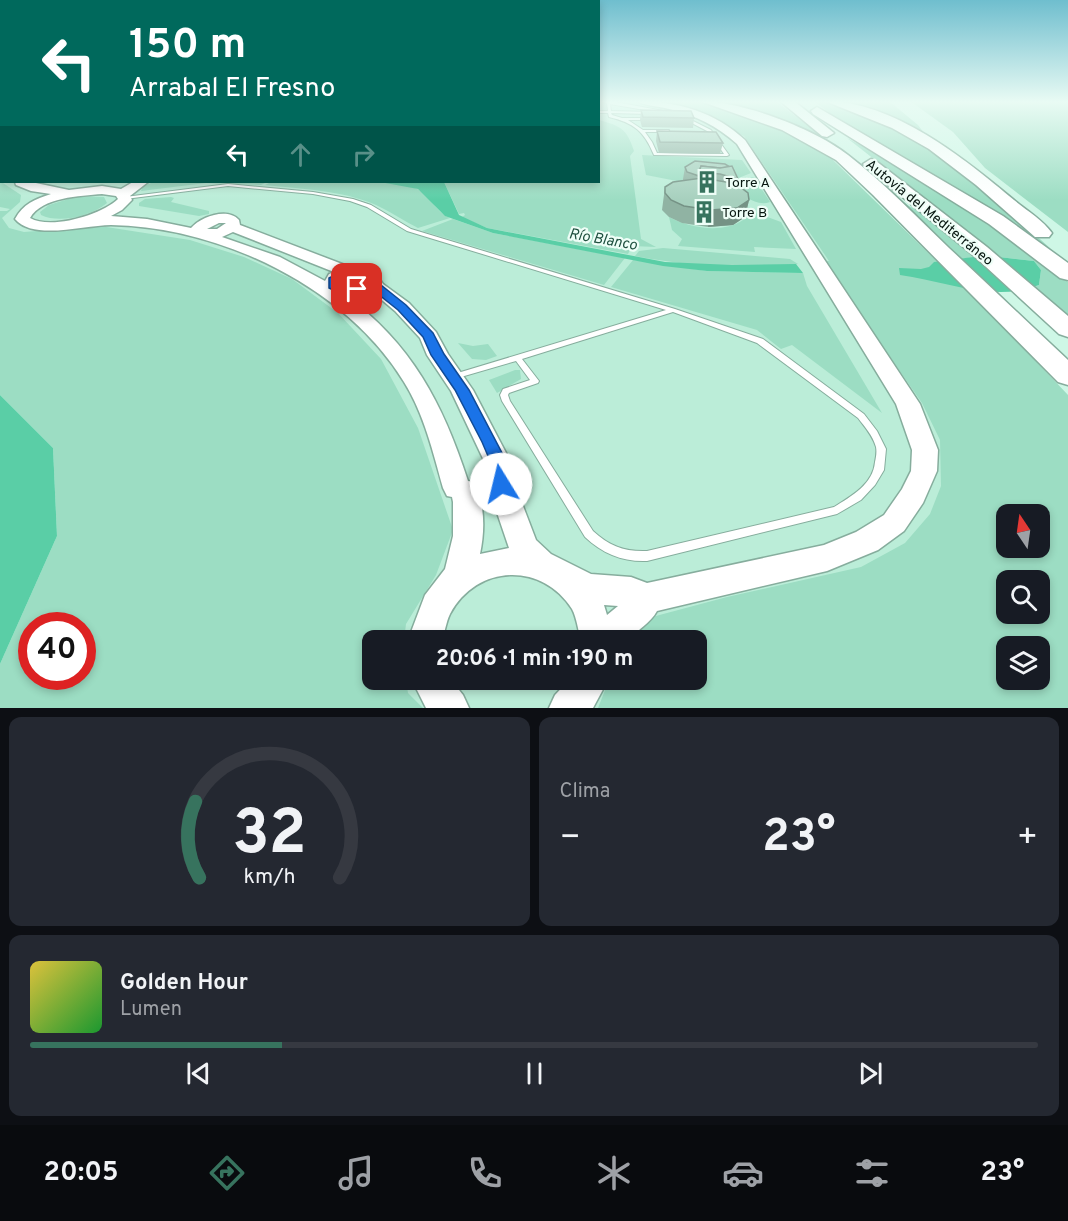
<!DOCTYPE html>
<html lang="es">
<meta charset="utf-8">
<style>
:root{--surface:#171b24;--page:#242831;--text:#f1f3f6;--muted:#9ea1a6;--line:#363941;--accent:#37735e}
body{margin:0;font-family:Overpass,sans-serif;background:var(--page);color:var(--text);height:100vh;display:flex;flex-direction:column;font-size:22px;white-space:nowrap}
*{box-sizing:border-box;margin:0}
p{font-size:20px;color:var(--muted)}
.icon{flex:none;width:33px;height:33px;fill:none;stroke:currentColor;stroke-width:2;stroke-linecap:round;stroke-linejoin:round}
.map{position:relative;height:708px;overflow:hidden}
.panel{display:flex;flex-direction:column;gap:9px;padding:9px;background:#0d0f14;flex:1}
.panel>*{flex:none}
.banner{position:absolute;left:0px;top:0px;width:600px;height:183px;box-shadow:0 3px 9px #0003;background:#00695c;color:#fff;overflow:hidden}
.needle{width:39px;rotate:347deg}
.fabs{position:absolute;left:996px;top:504px;display:grid;gap:12px}
.fabs a{display:grid;place-items:center;width:54px;height:54px;border-radius:12px;background:var(--surface);box-shadow:0 3px 9px #0003;font-size:30px}
.speed{position:absolute;left:18px;top:612px;display:flex;gap:12px;font-size:30px;font-weight:700;text-align:center}
.speed>*{display:grid;place-content:center;width:78px;height:78px;border-radius:50%;background:var(--surface);box-shadow:0 3px 9px #0003;line-height:1}
.speed .limit{border:9px solid #d22;background:#fff;color:#111}
.pin{position:absolute;display:grid;place-items:center;width:51px;height:51px;color:#fff;margin:-26px;border-radius:12px;box-shadow:0 3px 9px #0006}
.me{position:absolute;width:66px;margin:-33px;rotate:351deg;stroke-linejoin:round;filter:drop-shadow(0 0 4px #0008)}
.turn{display:flex;align-items:center;gap:21px;height:126px;padding:0 30px;font-size:27px}
.turn .icon{width:78px;height:78px;stroke-width:2.5}
.turn b{display:block;font-size:42px;line-height:51px}
.lanes{display:flex;align-items:center;height:57px;padding:0 30px;background:#0003;justify-content:center;gap:30px;direction:ltr}
.lanes .off{opacity:.35}
.big{font-size:45px;font-weight:700;line-height:1.1}
.panel .widget{flex:1;display:flex;flex-direction:column;justify-content:center;gap:9px;min-width:0;padding:0 21px;border-radius:12px;background:var(--page)}
.panel .dial{align-items:center;gap:0}
.dial svg{height:156px;overflow:visible;fill:none;stroke:var(--line);stroke-width:7;stroke-linecap:round;text-anchor:middle}
.dial text{fill:var(--text);stroke:none}
.song{display:flex;align-items:center;gap:18px}
.cover{width:72px;height:72px;border-radius:9px;background:linear-gradient(135deg,hsl(50 70% 55%),hsl(130 70% 35%))}
.played{height:6px;border-radius:3px;background:linear-gradient(90deg,var(--accent) 25%,var(--line) 25%)}
.keys{display:flex;justify-content:space-around;direction:ltr}
.heat{display:flex;justify-content:space-between;align-items:center;font-size:33px;direction:ltr}
.panel .tiles{flex:1;display:grid;gap:9px;grid-template-columns:1fr 1fr}
.widget:last-child{grid-column:span 2}
.trip{position:absolute;left:362px;top:630px;width:345px;height:60px;border-radius:12px;background:var(--surface);box-shadow:0 3px 9px #0003;font-weight:700;line-height:60px;text-align:center}
.dock{display:flex;height:96px;justify-content:space-around;align-items:center;background:#090b0e;color:var(--muted)}
.dock .icon{width:42px;height:42px}
.dock .current{color:var(--accent)}
.dock b{font-size:27px;color:var(--text)}
.map>svg:first-child{display:block}
.built{fill:#bbedd8;fill-rule:evenodd}
.green{fill:#9cddc3;fill-rule:evenodd}
.water{fill:#5acea6}
.lines{fill:none;stroke-linecap:round;stroke-linejoin:round}
.lane-casing{stroke:#86ad9d;stroke-width:2}
.secondary-casing{stroke:#86ad9d;stroke-width:3}
.highway-casing{stroke:#86ad9d;stroke-width:3}
.lane{fill:#fff;fill-rule:evenodd}
.secondary{fill:#fff;fill-rule:evenodd}
.highway{fill:#fff;fill-rule:evenodd}
.wall{fill:#90b3a3}
.shaded-wall{fill:#759285}
.building{fill:#a7d0be;stroke:#759285;stroke-width:1.5}
.route{fill:#1a73e8;stroke:#114b97;stroke-width:1.5}
.labels{text-anchor:middle;stroke-width:4.5;stroke-linejoin:round;paint-order:stroke}
.far-poi-label{font-size:14px;fill:#06150f;stroke:#eefef7;text-anchor:start}
.far-street-label{font-size:14px;fill:#06150f;stroke:#eefef7}
.far-water-label{font-size:15px;font-style:italic;fill:#205140;stroke:#eefef7}
</style>
<div class="map">
<svg width="1068" height="708" viewBox="0 0 1068 708">
<rect width="100%" height="100%" fill="#cef7e6"/>
<!-- built -->
<path class="built" d="M0,101L2,182H598L599,101H666L731,120L1068,436L1040,646H1006V680L991,708H350L0,241ZM1006,514H1040V548H1006ZM1006,580H1040V614H1006ZM372,640H696V680H372Z"/>
<!-- green -->
<g class="green">
<path d="M646,101H696L729,110L777,128L832,159L993,316L1068,395V708H598L609,680H696V640H624L652,617L727,597L861,567L905,543L930,514L941,486L940,440L922,403L823,261H829L744,136L670,106ZM1006,514H1040V548H1006ZM1006,580H1040V614H1006ZM1006,646H1040V680H1006Z"/>
<path d="M713,101H776L839,150L733,106Z"/>
<path d="M814,101C829,101 843,106 858,112C934,140 992,196 1051,249L989,208L838,120Z"/>
<path d="M840,101H889L918,125L927,137Z"/>
<path d="M910,101H1068V232L985,168L953,132Z"/>
<path d="M599,120C621,126 627,129 634,151L630,156L641,239L656,247L632,246L628,254L487,228L464,218L462,217L465,215L464,213L459,214L444,182H598Z"/>
<path d="M847,138C924,178 1001,226 1068,282V318L1034,287L1039,285L1041,270L1034,261L999,257Z"/>
<path d="M642,155L742,160L751,173L731,181L683,179L682,182L646,175Z"/>
<path d="M754,177L770,202C756,207 743,195 732,187L740,180Z"/>
<path d="M0,181L21,195L20,202L2,218L9,228L24,232L100,226L190,240L244,257L292,279L338,313L381,359L418,428L453,530L436,575L406,624L404,640H372V680H406L408,693L423,708H0V664L57,536L53,448L0,395V211H7L10,209L0,207ZM32,626H82V676H32Z"/>
<path d="M154,182H267L261,185L206,183L141,191L143,186Z"/>
<path d="M271,182C309,182 382,175 415,188C430,194 435,212 450,218L418,228C404,221 391,212 376,205C341,190 302,189 265,185Z"/>
<path d="M880,184L909,206L928,215L975,257L960,259Z"/>
<path d="M78,196L104,197L107,203C92,216 59,224 41,215L40,212L49,205Z"/>
<path d="M171,197L174,198L171,202L209,211V214L199,216L139,206V203L145,199Z"/>
<path d="M741,207L781,222L796,249L754,247L755,252L678,246L682,239L672,230L669,217C689,228 723,234 743,220L746,214Z"/>
<path d="M453,219L493,233L625,258L604,285L422,231Z"/>
<path d="M663,248L790,259L798,264C745,270 687,266 635,256L639,251Z"/>
<path d="M633,260L707,271L803,273L807,286L882,413L792,345L781,349L757,330L611,287Z"/>
<path d="M458,343L473,346L488,344L497,356L486,360L472,359Z"/>
<path d="M515,370H520L521,379L497,393L489,380Z"/>
</g>
<!-- water -->
<g class="water">
<path d="M380,182H444L459,215L487,228L665,262L732,265L796,264L803,273L707,271L663,266L493,233L445,216L418,189Z"/>
<path d="M973,257H999L1034,261L1041,270L1039,285C994,303 945,281 900,275L899,268L921,269L929,267L934,262Z"/>
<path d="M0,395L53,448L57,536L0,664Z"/>
</g>
<g class="lines">
<!-- lane casing -->
<g class="lane-casing">
<g id="lane">
<path d="M598,101H610L669,112L668,114L610,104L611,111L651,112L650,114L611,113L612,115L622,118H648L647,120H628L643,130H669L668,132H645L652,142L657,153L724,154L709,132L684,119L685,117L711,130L729,155L727,156L654,155C644,131 634,123 609,117L608,113H598V111H608L607,103Z"/>
<path d="M228,184L313,192L353,199L371,205L411,229L675,309L763,339L864,414L877,431L886,449L884,470L875,485L861,500L837,514L647,561C623,562 603,554 585,537L502,401L500,395L503,389L530,380L516,361L454,379L450,377L451,375L666,310L407,231L367,207L350,201L313,194L228,186L125,199L123,198L125,197ZM673,312L757,343L858,418C865,427 873,436 876,447C877,452 876,457 875,462C873,484 852,496 834,507L647,551C625,552 609,546 593,531L510,401L508,395L509,393L538,383L539,381L522,359Z"/>
</g>
</g>
<!-- secondary casing -->
<g class="secondary-casing">
<g id="secondary">
<path d="M637,101C677,101 715,112 745,140L920,404L938,450L937,471L923,503L904,531L878,550L827,571L657,611C650,624 638,628 630,640H581C578,631 577,618 572,609C542,562 477,564 450,614C446,622 445,632 442,640H408L425,595L445,569L453,536V502L452,497L447,496L443,488C433,452 424,414 404,382C346,287 221,227 111,225C85,225 33,241 15,219C23,204 35,199 51,194L31,191L16,185L15,182H31L69,190L102,186L121,189L133,182H148L130,196L132,200L122,210L111,216L147,219L191,228C201,217 227,207 239,220L240,225L350,267L373,269L383,284L409,303L436,332L448,354L473,390L515,470V485L536,540L551,554L591,574L631,577L647,583L824,545L856,532L884,515L902,489L911,471L912,450L896,404L737,144C717,126 695,115 669,109C659,106 645,106 637,101ZM102,194L116,196L118,199C101,215 51,230 30,218C42,197 80,196 102,194ZM219,223H226L217,229H207ZM233,232L334,272L329,274L325,281L280,257L222,237ZM355,276L362,279L355,284L342,283ZM370,290L395,311L420,338L427,355L451,391L487,467L484,468L480,475L489,489L509,548L480,554C485,530 485,504 474,482L468,481C443,404 412,344 345,295ZM604,605L618,606L607,615Z"/>
<path d="M0,164L2,165V173L0,172Z"/>
<path d="M412,680H451L463,695L469,708H426Z"/>
<path d="M569,680H608L593,708H549L555,695Z"/>
</g>
</g>
<!-- highway casing -->
<g class="highway-casing">
<g id="highway">
<path d="M700,101C742,101 815,129 848,155C884,183 916,216 949,248C989,285 1028,323 1068,360V385L1058,382L873,195L836,160L782,130Z"/>
<path d="M780,101H794L834,133L827,137L822,136Z"/>
<path d="M825,101C893,101 964,158 1014,200C1026,210 1043,220 1052,233L1049,237H1035L976,185L929,149L892,128Z"/>
<path d="M817,107L1003,216L1068,263V280L1060,278L989,224L813,114L811,111Z"/>
<path d="M871,159L876,161L987,247L1068,316V337L1059,334L973,255L866,167L863,164Z"/>
</g>
</g>
<!-- lane -->
<use href="#lane" class="lane"/>
<!-- secondary -->
<use href="#secondary" class="secondary"/>
<!-- highway -->
<use href="#highway" class="highway"/>
</g>
<!-- wall -->
<g class="wall">
<path d="M641,110L694,118L693,128L642,127L640,120Z"/>
<path d="M657,131L723,143L720,154L659,153L656,141Z"/>
<path d="M695,161L738,179L737,186L749,200L745,217L733,225L708,227L682,223L669,217L662,210L665,187L683,181V179L685,167Z"/>
</g>
<!-- shaded-wall -->
<path class="shaded-wall" d="M749,200L745,217L733,225L708,227L711,210Z"/>
<!-- building -->
<g class="building">
<path d="M641,110L691,111L694,118L643,117Z"/>
<path d="M657,131L716,132L723,143L660,142Z"/>
<path d="M695,161L725,164L730,167L720,168L701,166L698,176L696,175L687,172L685,167Z"/>
<path d="M701,166L720,168L732,166L738,179L720,174L699,172Z"/>
<path d="M702,178L726,182L740,187L748,193L749,200L737,208L711,210L684,206L671,200L665,193V187L673,182Z"/>
</g>
<!-- sky -->
<linearGradient id="sky" x2="0" y2="1"><stop stop-color="#6fbece"/><stop offset="0.51" stop-color="#e9fbf4"/><stop offset="1" stop-color="#e9fbf4" stop-opacity="0"/></linearGradient>
<rect width="1068" height="200" fill="url(#sky)"/>
<!-- route -->
<path class="route" d="M348,269L371,270L381,285L406,305L433,333L444,354L469,390L511,470L507,489L501,491L494,489L492,484L494,470L482,442L455,390L431,355L423,337L398,310L373,290L364,276L350,275L339,282L340,285L361,287V292H337L329,288V278Z"/>
<!-- icons -->
<defs>
<g id="building-bare" transform="scale(1.8)"><path d="M-4-6H4V6H1V3H-1V6H-4ZM-2.5-4.3h1.7v1.8h-1.7ZM.8-4.3h1.7v1.8H.8ZM-2.5-1h1.7V.8h-1.7ZM.8-1h1.7V.8H.8Z" fill="#37735e" stroke="#eefef7" stroke-width="2.5" paint-order="stroke"/></g>
</defs>
<g fill-rule="evenodd">
<use href="#building-bare" x="707" y="182"/>
<use href="#building-bare" x="704" y="212"/>
</g>
<g class="labels">
<!-- far-poi labels -->
<g class="far-poi-label">
<text x="725" y="187">Torre A</text>
<text x="722" y="217">Torre B</text>
</g>
<!-- far-street labels -->
<g class="far-street-label">
<text transform="translate(930 212) rotate(39)" y="5">Autovía del Mediterráneo</text>
</g>
<!-- far-water labels -->
<g class="far-water-label">
<text transform="translate(603 239) rotate(10)" y="5">Río Blanco</text>
</g>
</g>
</svg>
<div class="fabs">
<a><svg class="needle" viewBox="-14 -14 28 28"><path d="M0-13l5 13h-10z" fill="#e53935"/><path d="M0 13l5-13h-10z" fill="#9ea1a6"/></svg></a>
<a><svg class="icon" aria-label="search" viewBox="0 0 24 24"><circle cx="10" cy="10" r="6"/><path d="M15 15l6 6"/></svg></a>
<a><svg class="icon" aria-label="layers" viewBox="0 0 24 24"><path d="M12 4l9 5-9 5-9-5zM3 14l9 5 9-5"/></svg></a>
</div>
<div class="speed"><div class="limit">40</div></div>
<div class="pin" style="left:357px;top:289px;background:#d93025"><svg class="icon" aria-label="arrive" viewBox="0 0 24 24"><path d="M6 21V4h12l-3 4 3 4H6"/></svg></div>
<svg class="me" style="left:501px;top:484px" viewBox="-20 -20 40 40"><circle r="19" fill="#fff"/><path d="M0-13L10 11 0 6-10 11z" fill="#1a73e8"/></svg>
<div class="trip">20:06 · 1 min · 190 m</div>
<div class="banner">
<div class="turn"><svg class="icon" aria-label="left" viewBox="0 0 24 24"><path d="M17 20v-9H6M10 6l-5 5 5 5"/></svg><div><b>150 m</b>Arrabal El Fresno</div></div>
<div class="lanes"><svg class="icon" aria-label="left" viewBox="0 0 24 24"><path d="M17 20v-9H6M10 6l-5 5 5 5"/></svg><svg class="icon off" aria-label="ahead" viewBox="0 0 24 24"><path d="M12 20V5M6 11l6-6 6 6"/></svg><svg class="icon off" aria-label="right" viewBox="0 0 24 24"><path d="M7 20v-9h11M14 6l5 5-5 5"/></svg></div>
</div>
</div>
<section class="panel">
<div class="tiles">
<div class="widget dial"><svg viewBox="0 0 100 80">
<path d="M14 69A42 42 0 1 1 86 69"/>
<path d="M14 69A42 42 0 0 1 12 30" stroke="#37735e"/>
<text x="50" y="56" font-size="32" font-weight="700">32</text>
<text x="50" y="72" font-size="11">km/h</text>
</svg></div>
<div class="widget"><p>Clima</p>
<div class="heat"><a>−</a><b class="big">23°</b><a>+</a></div>
</div>
<div class="widget">
<div class="song"><i class="cover"></i><div><b>Golden Hour</b><p>Lumen</p></div></div>
<div class="played"></div>
<div class="keys"><svg class="icon" aria-label="previous" viewBox="0 0 24 24"><path d="M18 5L8 12l10 7zM5 5v14"/></svg><svg class="icon" aria-label="pause" viewBox="0 0 24 24"><path d="M8 5v14M16 5v14"/></svg><svg class="icon" aria-label="next" viewBox="0 0 24 24"><path d="M6 5l10 7-10 7zM19 5v14"/></svg></div>
</div>
</div>
</section>
<nav class="dock">
<b>20:05</b>
<svg class="icon current" aria-label="directions" viewBox="0 0 24 24"><path d="M12 3l9 9-9 9-9-9zM9 14v-3h6M13 9l2 2-2 2"/></svg>
<svg class="icon" aria-label="music" viewBox="0 0 24 24"><path d="M9 18V5l10-2v13"/><circle cx="6" cy="18" r="3"/><circle cx="16" cy="16" r="3"/></svg>
<svg class="icon" aria-label="phone" viewBox="0 0 24 24"><path d="M5 4h4l2 5-3 2q2 4 5 5l2-3 5 2v4C11 20 4 13 5 4z"/></svg>
<svg class="icon" aria-label="climate" viewBox="0 0 24 24"><path d="M12 3v18M4 7l16 10M4 17L20 7"/></svg>
<svg class="icon" aria-label="car" viewBox="0 0 24 24"><path d="M5 17H2v-5l4-1 3-4h7l3 4 3 1v5h-3M9 17h6M6 11h13"/><circle cx="7" cy="17" r="2"/><circle cx="17" cy="17" r="2"/></svg>
<svg class="icon" aria-label="filters" viewBox="0 0 24 24"><path d="M4 7h16M4 17h16"/><circle cx="9" cy="7" r="2"/><circle cx="15" cy="17" r="2"/></svg>
<b>23°</b>
</nav>
